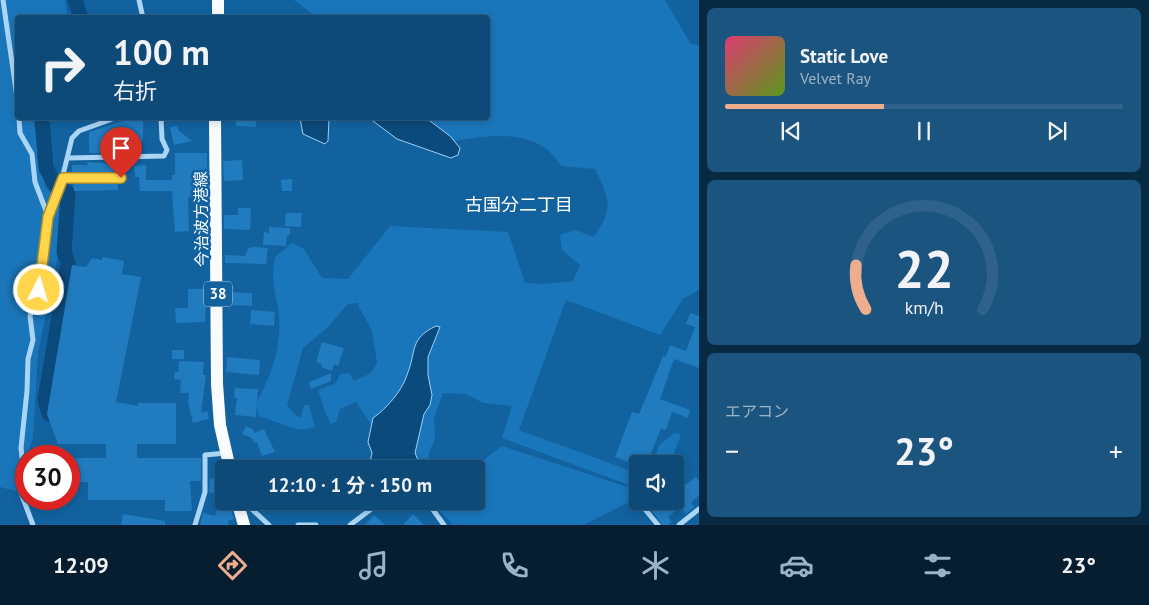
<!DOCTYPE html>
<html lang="ja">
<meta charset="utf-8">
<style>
:root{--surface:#0e4a78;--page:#1c5480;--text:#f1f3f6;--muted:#9bb3c6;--line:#2e628a;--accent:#eead8d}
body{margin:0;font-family:"PT Sans","Noto Sans JP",sans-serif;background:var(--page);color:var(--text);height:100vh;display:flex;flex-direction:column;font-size:19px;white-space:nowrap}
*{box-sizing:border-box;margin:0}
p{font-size:16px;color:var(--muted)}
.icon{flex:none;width:28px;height:28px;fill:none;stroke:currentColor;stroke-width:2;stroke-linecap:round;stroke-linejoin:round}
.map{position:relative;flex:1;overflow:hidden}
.drawer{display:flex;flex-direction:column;gap:8px;padding:8px;background:#082942;width:450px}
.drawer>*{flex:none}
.top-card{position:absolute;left:15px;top:15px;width:475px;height:105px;border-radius:5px;box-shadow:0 2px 8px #0003,0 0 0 1px var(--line);background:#0e4a78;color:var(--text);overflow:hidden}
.tools{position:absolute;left:629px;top:455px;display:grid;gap:10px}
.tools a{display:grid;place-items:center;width:55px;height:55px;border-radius:5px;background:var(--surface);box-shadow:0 2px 8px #0003,0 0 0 1px var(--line);font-size:25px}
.speed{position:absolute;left:15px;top:445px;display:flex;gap:10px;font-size:25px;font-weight:700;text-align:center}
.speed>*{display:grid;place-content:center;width:65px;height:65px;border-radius:50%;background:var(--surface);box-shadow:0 2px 8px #0003,0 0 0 1px var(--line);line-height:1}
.speed .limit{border:8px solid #d22;background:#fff;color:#111}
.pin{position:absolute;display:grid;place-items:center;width:42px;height:42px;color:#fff;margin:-51px -21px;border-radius:50% 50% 50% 0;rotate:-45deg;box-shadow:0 0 5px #0007}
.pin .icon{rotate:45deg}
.me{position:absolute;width:55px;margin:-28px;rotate:5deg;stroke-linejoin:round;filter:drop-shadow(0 0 4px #0008)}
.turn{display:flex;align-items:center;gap:18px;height:105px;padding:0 15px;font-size:22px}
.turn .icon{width:65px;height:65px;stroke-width:2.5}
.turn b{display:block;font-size:35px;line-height:42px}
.big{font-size:38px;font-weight:700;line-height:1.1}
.drawer .card{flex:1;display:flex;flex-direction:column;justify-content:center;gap:8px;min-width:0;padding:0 18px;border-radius:8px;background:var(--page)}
.drawer .dial{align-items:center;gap:0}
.dial svg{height:130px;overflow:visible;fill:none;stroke:var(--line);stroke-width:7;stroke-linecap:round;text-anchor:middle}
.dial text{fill:var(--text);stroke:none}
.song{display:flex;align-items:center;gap:15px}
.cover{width:60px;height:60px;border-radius:8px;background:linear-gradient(135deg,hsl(340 70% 55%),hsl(90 70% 35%))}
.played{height:5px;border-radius:2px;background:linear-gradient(90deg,var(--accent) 40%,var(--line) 40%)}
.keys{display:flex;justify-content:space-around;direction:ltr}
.heat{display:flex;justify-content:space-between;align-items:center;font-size:28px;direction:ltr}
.trip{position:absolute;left:215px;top:460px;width:270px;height:50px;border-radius:5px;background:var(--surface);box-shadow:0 2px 8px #0003,0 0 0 1px var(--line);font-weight:700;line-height:50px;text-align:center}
.dock{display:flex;height:80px;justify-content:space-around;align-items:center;background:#061e30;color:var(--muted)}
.dock .icon{width:35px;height:35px}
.dock .on{color:var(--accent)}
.dock b{font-size:22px;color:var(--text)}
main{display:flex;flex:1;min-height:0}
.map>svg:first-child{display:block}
.green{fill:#1a76ba}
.water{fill:#0b4a7c;stroke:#9dd2f8}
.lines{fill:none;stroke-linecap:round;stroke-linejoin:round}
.river{stroke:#0b4a7c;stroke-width:15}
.building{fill:#207bbf}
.street{stroke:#abd5f5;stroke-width:5}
.primary{stroke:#f8fcff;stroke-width:12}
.route-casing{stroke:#a68a30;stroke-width:12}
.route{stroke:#ffd54a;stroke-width:9}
.labels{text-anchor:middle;stroke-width:5;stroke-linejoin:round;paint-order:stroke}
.shield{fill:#1262a0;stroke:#b8d0e2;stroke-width:1}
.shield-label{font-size:15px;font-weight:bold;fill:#fff}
.street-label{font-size:16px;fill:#fff;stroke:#1262a0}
.neighbourhood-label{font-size:18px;fill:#fff;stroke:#1262a0}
</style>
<main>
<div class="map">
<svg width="699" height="525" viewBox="0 0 699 525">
<rect width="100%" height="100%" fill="#1262a0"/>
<!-- green -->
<g class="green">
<path d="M0,0H65L68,17L18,18V118H33L45,187L61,201L57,260L38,353L33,438L16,491L0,487Z"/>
<path d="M294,0H665L690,43L699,46V290L683,299L660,335L566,300L519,430L637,473V488L502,438L512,406L483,403L466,394L443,393L434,418L435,439L429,452L428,469H378L376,432L356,402L340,409L336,422L331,424L325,412L318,390L336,383L340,374L349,373L354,381L371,373L377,363L372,331L357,303L348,304L327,328L303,348L287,405L296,416L301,417L304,405H309L315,427L299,430L259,416L256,403C271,376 281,350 279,318C277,293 270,285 275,257L292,243L304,249L322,278L348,279L390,226L508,232L525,283L545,284L573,281L580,265L562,250L560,235L575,230L594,237C614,207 610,200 595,169L561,166C537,124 479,136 440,144L396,118H488V18L316,17Z"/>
<path d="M675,433L681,435L670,464H653L659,445Z"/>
<path d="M502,446L637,490V498L583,525H453L437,508L440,501H476V469H472Z"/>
</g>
<!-- water -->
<g class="water">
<path d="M300,118H329L328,141L325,144L303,134Z"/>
<path d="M369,118H426L450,136L460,148L458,155L451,158L397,139Z"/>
<path d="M436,326L440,327L428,357V375L432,395L430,405L424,414L415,453L422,469H373L369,466L372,453L368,442L373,418C386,409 402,391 407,375C417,350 409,339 436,326Z"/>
</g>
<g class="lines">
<!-- river -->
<g class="river">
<path d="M75,0L81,18"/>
<path d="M42,118L46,168L56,186L68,193L64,252L68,263L45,400L49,414"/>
</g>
</g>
<!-- building -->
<g class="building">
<path d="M132,118H143V142H137V148H126V136L112,137V149H102V153H89V132Z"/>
<path d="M236,118H256V127L236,126Z"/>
<path d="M177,126L178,130L192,141L174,145L170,127Z"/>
<path d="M175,153H207V197H188L189,231L175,232L172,191H140L139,177H135L134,166L146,165V180H172V175H175Z"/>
<path d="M242,160L243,180L224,181L223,161Z"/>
<path d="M87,162L118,164L119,174H72V165H88Z"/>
<path d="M292,179V191H282L281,180Z"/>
<path d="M73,182H118V190L74,191Z"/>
<path d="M238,208H251L250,230L224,229V215H238Z"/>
<path d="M286,213H302L301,227L285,226Z"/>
<path d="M269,227L290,228V235H287L286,246L263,245L264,232L269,233Z"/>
<path d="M255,247L268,248L266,264L225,263V255L245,256L248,248Z"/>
<path d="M103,257L124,261L122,274L141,277L116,402L138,406V403H176V444H137V458H201V481H190L192,511H165V500H88V482H76L69,468V458H106V444H58L47,414L72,265L86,267L92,258L102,260Z"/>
<path d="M188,289H207L205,322L176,323L175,308H188Z"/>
<path d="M230,292L252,293V306L230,305Z"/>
<path d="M251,310L275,312L274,326L250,324Z"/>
<path d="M690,313L699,316V368L674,359L660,399L690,410L688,418L672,412L666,430L661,428L647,464L638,466L615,457L632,412L639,414L663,356L666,357L670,345L686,351L695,327L686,324Z"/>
<path d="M322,342L344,348L338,366L334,364L332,371L321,367L322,364L316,362Z"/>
<rect x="172" y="350" width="12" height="9"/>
<path d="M227,357L260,360L259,375L226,372Z"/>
<path d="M179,361L204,362L203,375H206L201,413L207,411L209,419L193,423L188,402L189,393H180L181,380L174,379L175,372H178Z"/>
<path d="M331,373V381L311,389L309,382Z"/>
<path d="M235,388L258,389L256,417L235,415L237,398H234Z"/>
<path d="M246,426L254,430V433L264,429L275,452L262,456L257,442L254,443L252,438L242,434Z"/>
<path d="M696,477L699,481V495L691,503L694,507L686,514L680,507L668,517L672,522L668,525H662L651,509L658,503L675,501V492Z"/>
<path d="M210,478L221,481L218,494L209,492Z"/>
<path d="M230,506L234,519L228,521L229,525H200L203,513L215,516L217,510Z"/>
<path d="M123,514L165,521V525H121Z"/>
<path d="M413,514L424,525H403Z"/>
<path d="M374,515L385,525H365Z"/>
</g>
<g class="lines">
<!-- street -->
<g class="street">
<path d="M3,0L18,104"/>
<path d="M139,0L143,18"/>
<path d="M19,118L20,133L32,154L35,182L48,216"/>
<path d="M68,158L164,156L167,150L162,139L161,118"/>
<path d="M63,178H121"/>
<path d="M243,501L269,525"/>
<path d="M642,501L639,502L658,525"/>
<path d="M33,525L21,493L23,467L21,448L27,391L28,359L33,340L30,316L39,290L48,217L60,187L72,138L79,131L115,118"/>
<path d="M195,525L205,492V455L226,453"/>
<path d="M298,525H316"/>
<path d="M350,525L374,507L387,503H415L431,507L444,525"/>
<path d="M679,525L699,509"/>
</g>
<!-- primary -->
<g class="primary">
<path d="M218,18V0"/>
<path d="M215,118L217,384L220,425L230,469"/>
<path d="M237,501L244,525"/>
</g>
</g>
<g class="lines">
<!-- route casing -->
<g class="route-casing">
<path id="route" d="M39,290L48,217L63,178H121"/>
</g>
<!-- route -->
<use href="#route" class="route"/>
</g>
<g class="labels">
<!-- shield labels -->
<rect class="shield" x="204" y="281.5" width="28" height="25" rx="4"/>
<g class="shield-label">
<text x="218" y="299">38</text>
</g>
<!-- street labels -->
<g class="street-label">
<text transform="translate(201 219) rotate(-91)" y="6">今治波方港線</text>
</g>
<!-- neighbourhood labels -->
<g class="neighbourhood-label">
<text x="519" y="211">古国分二丁目</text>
</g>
</g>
</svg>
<div class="tools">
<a><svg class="icon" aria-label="sound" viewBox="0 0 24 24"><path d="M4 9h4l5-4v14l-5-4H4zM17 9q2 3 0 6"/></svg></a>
</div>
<div class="speed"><div class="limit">30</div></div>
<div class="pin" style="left:121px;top:178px;background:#d93025"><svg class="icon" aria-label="arrive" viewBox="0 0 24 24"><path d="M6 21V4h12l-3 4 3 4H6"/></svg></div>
<svg class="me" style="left:39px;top:290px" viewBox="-20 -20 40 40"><circle r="17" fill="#ffd54a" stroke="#fff" stroke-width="3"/><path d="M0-11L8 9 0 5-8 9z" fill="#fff"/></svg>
<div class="trip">12:10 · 1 分 · 150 m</div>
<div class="top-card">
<div class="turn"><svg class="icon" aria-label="right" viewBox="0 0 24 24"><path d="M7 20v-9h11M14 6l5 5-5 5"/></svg><div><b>100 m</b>右折</div></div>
</div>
</div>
<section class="drawer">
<div class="card">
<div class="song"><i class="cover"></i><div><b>Static Love</b><p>Velvet Ray</p></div></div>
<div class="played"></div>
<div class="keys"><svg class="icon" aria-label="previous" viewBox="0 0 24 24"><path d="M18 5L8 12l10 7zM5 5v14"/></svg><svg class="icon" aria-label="pause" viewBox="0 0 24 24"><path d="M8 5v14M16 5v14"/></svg><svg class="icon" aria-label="next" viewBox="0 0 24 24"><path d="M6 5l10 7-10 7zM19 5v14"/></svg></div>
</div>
<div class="card dial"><svg viewBox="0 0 100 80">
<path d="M14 69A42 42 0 1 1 86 69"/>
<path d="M14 69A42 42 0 0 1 8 42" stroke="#eead8d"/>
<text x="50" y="56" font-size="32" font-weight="700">22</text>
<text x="50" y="72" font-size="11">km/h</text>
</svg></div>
<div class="card"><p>エアコン</p>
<div class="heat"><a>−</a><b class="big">23°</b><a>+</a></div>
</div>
</section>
</main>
<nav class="dock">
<b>12:09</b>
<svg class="icon on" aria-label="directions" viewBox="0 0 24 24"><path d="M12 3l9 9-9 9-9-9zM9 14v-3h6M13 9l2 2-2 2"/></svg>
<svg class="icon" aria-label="music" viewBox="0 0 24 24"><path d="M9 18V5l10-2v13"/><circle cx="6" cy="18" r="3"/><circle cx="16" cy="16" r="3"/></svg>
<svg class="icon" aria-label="phone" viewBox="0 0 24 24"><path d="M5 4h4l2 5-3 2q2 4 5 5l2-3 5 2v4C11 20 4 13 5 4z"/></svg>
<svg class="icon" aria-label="climate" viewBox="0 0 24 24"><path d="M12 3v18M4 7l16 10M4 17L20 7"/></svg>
<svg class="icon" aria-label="car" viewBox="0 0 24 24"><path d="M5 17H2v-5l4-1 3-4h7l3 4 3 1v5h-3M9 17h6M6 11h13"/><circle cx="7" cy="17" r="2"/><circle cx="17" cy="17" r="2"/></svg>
<svg class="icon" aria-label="filters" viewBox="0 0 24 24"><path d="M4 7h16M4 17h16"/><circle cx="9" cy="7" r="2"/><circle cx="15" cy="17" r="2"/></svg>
<b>23°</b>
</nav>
